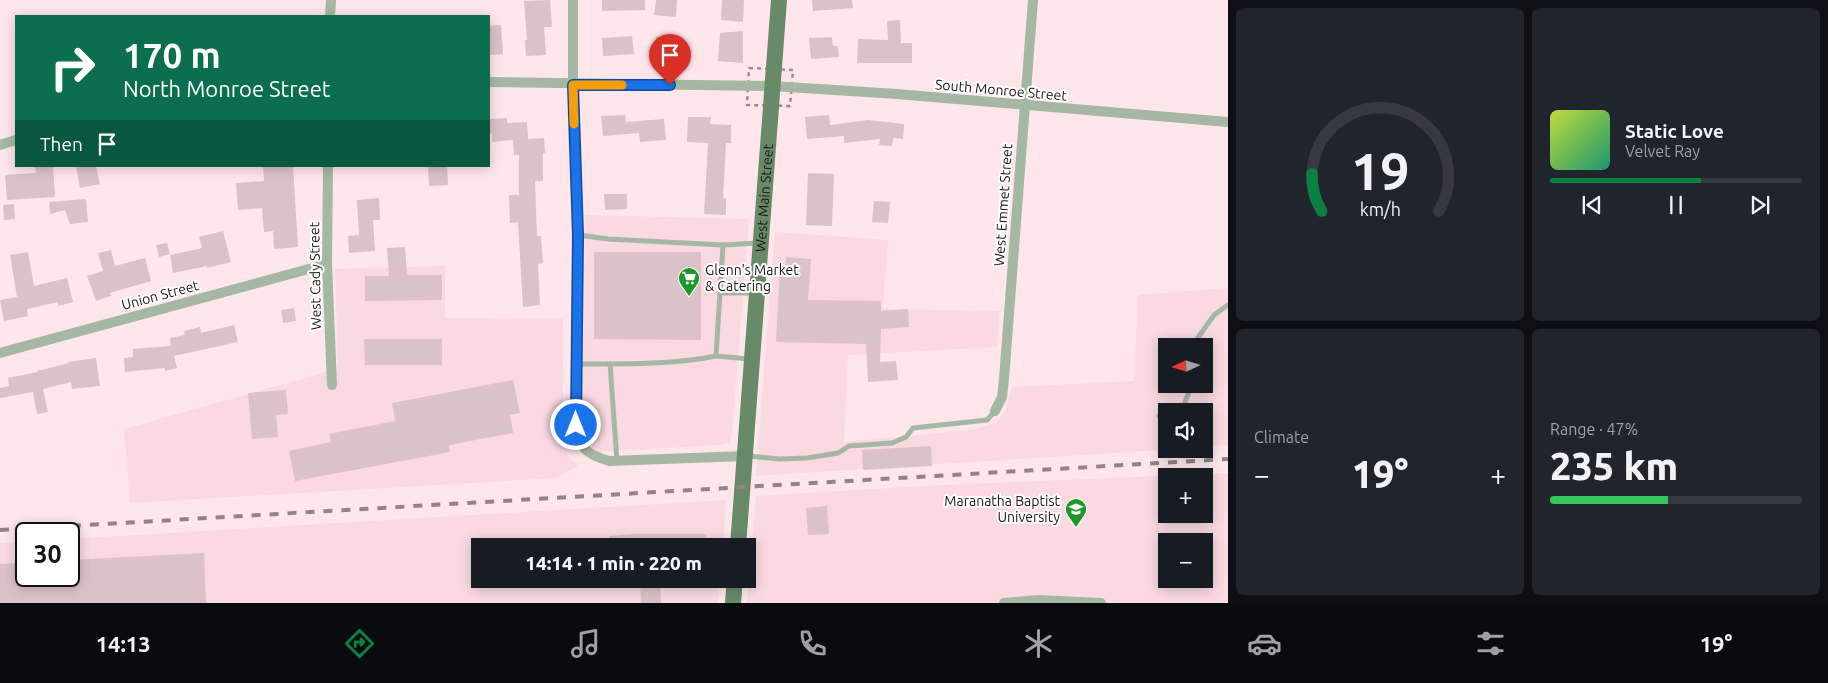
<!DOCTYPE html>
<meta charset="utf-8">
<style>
:root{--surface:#171b24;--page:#20242c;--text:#f1f3f6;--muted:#9ea1a6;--line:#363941;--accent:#0b8043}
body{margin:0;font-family:Ubuntu,sans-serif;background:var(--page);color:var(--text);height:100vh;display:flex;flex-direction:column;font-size:19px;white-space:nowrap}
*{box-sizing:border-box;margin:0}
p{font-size:16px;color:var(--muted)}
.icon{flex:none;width:28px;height:28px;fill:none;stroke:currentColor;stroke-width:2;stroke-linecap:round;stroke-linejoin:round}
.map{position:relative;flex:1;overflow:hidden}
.sheet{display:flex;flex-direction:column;gap:8px;padding:8px;background:#0d0f14;width:600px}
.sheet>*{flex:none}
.top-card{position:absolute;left:15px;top:15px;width:475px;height:152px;border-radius:0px;box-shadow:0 2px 12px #0003;background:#0b6e4f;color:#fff;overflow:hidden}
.needle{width:32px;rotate:266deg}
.tools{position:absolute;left:1158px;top:338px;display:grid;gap:10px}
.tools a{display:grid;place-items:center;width:55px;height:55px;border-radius:0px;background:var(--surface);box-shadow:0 2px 12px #0003;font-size:25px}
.speed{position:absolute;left:15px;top:522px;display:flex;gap:10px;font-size:25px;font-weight:700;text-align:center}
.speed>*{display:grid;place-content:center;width:65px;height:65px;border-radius:50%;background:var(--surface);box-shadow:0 2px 12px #0003;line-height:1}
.speed .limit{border:2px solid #111;border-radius:8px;background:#fff;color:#111}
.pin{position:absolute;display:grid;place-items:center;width:42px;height:42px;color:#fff;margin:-51px -21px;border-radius:50% 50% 50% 0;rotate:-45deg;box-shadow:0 0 5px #0007}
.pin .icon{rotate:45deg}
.me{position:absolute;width:55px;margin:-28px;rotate:0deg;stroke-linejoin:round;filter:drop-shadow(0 0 4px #0008)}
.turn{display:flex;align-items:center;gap:18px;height:105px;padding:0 25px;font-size:22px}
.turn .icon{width:65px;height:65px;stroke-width:2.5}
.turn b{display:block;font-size:35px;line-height:42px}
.then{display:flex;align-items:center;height:48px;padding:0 25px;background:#0003;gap:10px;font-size:19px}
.big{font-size:38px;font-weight:800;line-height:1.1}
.sheet .widget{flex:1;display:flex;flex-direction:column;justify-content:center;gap:8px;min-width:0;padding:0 18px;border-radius:8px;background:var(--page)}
.sheet .dial{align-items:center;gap:0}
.dial svg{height:130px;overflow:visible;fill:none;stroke:var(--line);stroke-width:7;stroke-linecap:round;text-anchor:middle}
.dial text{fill:var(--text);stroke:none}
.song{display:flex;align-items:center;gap:15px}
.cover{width:60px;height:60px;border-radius:8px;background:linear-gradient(135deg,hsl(70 70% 55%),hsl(160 70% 35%))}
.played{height:5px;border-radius:2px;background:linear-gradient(90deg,var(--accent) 60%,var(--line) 60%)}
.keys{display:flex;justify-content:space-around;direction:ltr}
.heat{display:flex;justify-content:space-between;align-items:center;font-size:28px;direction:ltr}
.charge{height:8px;border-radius:4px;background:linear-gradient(90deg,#34c759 47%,var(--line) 0)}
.sheet .tiles{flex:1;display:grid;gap:8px;grid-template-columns:repeat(2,1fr)}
.trip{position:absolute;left:471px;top:538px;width:285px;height:50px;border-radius:0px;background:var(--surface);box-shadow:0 2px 12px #0003;font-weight:800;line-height:50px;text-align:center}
.tab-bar{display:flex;height:80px;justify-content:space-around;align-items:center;background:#090b0e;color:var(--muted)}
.tab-bar .icon{width:35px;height:35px}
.tab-bar .on{color:var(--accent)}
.tab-bar b{font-size:22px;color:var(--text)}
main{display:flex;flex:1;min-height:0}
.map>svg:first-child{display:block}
.built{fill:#fad9e1;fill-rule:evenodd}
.building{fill:#dac2c8}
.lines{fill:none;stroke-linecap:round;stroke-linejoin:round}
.path{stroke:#9d8c90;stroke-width:2.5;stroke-dasharray:4 4;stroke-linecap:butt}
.service{stroke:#a5b8a4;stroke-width:5}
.minor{stroke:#a5b8a4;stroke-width:10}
.primary{stroke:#688b67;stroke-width:16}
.rail{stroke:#938286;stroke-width:4;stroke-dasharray:9 9;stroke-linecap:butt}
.route-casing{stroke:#114b97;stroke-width:12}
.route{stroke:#1a73e8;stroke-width:9}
.slow{stroke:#f59e0b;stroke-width:9}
.labels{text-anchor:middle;stroke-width:4;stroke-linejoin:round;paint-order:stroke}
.street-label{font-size:14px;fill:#1d1517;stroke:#fff}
.poi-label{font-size:14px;fill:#1d1517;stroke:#fff;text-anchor:start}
</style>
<main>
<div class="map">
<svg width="1228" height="603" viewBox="0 0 1228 603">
<rect width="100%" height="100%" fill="#fee6eb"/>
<!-- built -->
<g class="built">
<path d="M585,215L749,219L732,433L729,443L719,445L601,452L594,451L588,446L582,438Z"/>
<path d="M775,232L888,240L883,309L999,311L997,347L848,355L844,442L969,430L986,426L997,422L1005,411L1012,387L1134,381L1138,295L1228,288V445L1204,447V411H1166V449H1174L756,476ZM1166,346H1204V384H1166Z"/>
<path d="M445,266V318L563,319V444L568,456L578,466L557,478L130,503L124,429L313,376L338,367L335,269Z"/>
<path d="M1228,473V603H747L756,496L923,486ZM1166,476H1204V514H1166ZM1166,541H1204V579H1166Z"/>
<path d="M726,500L723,546H480V579H720L718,603H0V543L26,542V576H69V539Z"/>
</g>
<!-- building -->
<g class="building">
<path d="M550,0L552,27H544L546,55L526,56L525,40H527L524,1Z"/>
<path d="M602,0H645V10L602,11Z"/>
<path d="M656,0H677L676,17L654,15Z"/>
<path d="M722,0H744L743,22L721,20Z"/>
<path d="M812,0H852L853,8L813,11Z"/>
<path d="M900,20L901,43H912V63H857L858,39L888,40L887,21Z"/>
<path d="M501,25L503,54L489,55V26Z"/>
<path d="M743,31V63L718,61L720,33Z"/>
<path d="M632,36L634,54L603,56L602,38Z"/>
<path d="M679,36L681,55L658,57L656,37Z"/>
<path d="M832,37L833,46H838L839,57L811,59L809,38Z"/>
<path d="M625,115L626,122L664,119L666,140L640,142L639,133L603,136L601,116Z"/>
<path d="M829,115L830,125L868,120L904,124L903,139L893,138L892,146L879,145L880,139L844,143V136L807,139L805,117Z"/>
<path d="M688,117H711L710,124L731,125V143H726L723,198H726V215L704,214L708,143L687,142Z"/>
<path d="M507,118V123L527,122L528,139L544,138L545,153H543V181H535L537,236H541L543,263L538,264L540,305L523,307L518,222L510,223L509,195H519V155H514L513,140L492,142V133L489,134V119Z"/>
<path d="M53,166L55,197L7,200L5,175L36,173L35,167Z"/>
<path d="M76,166H96L100,184L80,188Z"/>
<path d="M263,166H293L298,247L274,249L273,231L264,232L262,208L238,210L236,183L264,181Z"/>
<path d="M428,166H447L448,185L429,186Z"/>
<path d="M808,173L834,174L832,226L806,225Z"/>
<path d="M604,194H627V209L605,210Z"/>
<path d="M379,198L380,220H373L375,251L349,253L348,236L359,235L357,200Z"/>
<path d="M86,199L88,222L70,224L65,210L50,214L49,202Z"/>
<path d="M874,201L890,202L888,223L872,222Z"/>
<path d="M14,204L15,219L4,220L3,205Z"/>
<path d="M223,231L231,262L207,268V266L173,273L170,255L202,248L199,237Z"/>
<path d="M167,243L170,254L159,257L156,245Z"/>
<path d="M405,247L407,275H442V300L365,301V276H389L387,248Z"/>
<path d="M111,250L115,266L145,258L151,281L110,293L111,296L96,301L87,276L103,271L98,253Z"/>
<path d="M28,252L34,286L67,278L73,302L58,306V302L27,309L28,316L4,321L0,300L17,297L10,255Z"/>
<path d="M594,252H701V340L594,339Z"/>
<path d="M786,257L811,259L808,300L881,301V311L908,309L909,327L881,329L880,362L896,361L898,380L868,382L866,344L776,342L780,270L785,271Z"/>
<path d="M294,308L296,321L283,323L281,310Z"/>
<path d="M234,325L238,342L174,356L177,368L165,371V368L125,372L124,358L133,357V349L171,346L170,338L185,335L184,331L200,327L201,333Z"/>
<path d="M364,339H442V365H365Z"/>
<path d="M96,358L100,386L72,389L71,382L43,389L48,412L37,414L33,392L0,398V388L9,386L8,378L38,372L37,371L69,363L68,362Z"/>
<path d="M513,380L520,413L510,415L513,433L449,445L450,452L295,481L289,451L331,442L329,434L395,421L392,403Z"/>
<path d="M286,390L288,414L276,415L278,437L252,439L248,393Z"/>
<path d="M931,446L932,466L863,470L862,450Z"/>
<path d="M827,506L829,534L808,535L806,508Z"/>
<path d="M635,534H706V546H610L609,536Z"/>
<path d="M204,553L206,603H0V564L26,563V576H69V560Z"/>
<path d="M660,582L661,603H641L640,583Z"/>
</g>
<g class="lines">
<!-- path -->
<path class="path" d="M749,68L793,70L790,106L747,105Z"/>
<!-- service -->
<g class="service">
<path d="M578,235L608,239L723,245"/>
<path d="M720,293H755"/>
<path d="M1192,346L1214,315L1228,305"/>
<path d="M749,359L716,356L723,245L758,243"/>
<path d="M576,364C623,364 671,365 716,356"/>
<path d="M610,364L617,461"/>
<path d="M1177,411L1182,410L1192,384"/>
<path d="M1159,416L1166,414"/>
<path d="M748,456L779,459L807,458L838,453L849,446L892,443L906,437L913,428L987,420L995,411"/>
</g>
<!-- minor -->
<g class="minor">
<path d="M573,0V85L578,235L576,425C580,449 586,454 609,461L745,456"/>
<path d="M330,16L331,0"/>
<path d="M489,82L772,86L897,94L1228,122"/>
<path d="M0,145L16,140"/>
<path d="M328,166L327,264L332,385"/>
<path d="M0,353L327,264"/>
<path d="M995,411L1002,397L1004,379L1033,0"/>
<path d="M1004,603L1038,600L1101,603"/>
</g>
<!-- primary -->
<g class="primary">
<path id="s1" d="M738,546L779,0"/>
<path d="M733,603L735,579"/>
</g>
<!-- rail -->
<path class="rail" d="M0,530L1228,459"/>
</g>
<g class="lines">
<!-- route casing -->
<g class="route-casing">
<path id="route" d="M576,425L578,235L573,85H670"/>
</g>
<!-- route -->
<use href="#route" class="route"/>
<!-- slow -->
<path class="slow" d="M574,124L573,85H622"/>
</g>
<!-- icons -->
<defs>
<g id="supermarket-pin" transform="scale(1.125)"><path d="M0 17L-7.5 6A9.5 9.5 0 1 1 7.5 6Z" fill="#1d9728" stroke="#fff"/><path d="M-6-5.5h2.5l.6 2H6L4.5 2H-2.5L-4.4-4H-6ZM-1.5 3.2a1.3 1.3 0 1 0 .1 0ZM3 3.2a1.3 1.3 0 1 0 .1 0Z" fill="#fff"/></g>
<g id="university-pin" transform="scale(1.125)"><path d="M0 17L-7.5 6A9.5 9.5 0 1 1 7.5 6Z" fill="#1d9728" stroke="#fff"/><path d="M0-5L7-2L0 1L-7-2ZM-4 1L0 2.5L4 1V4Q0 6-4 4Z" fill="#fff"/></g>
</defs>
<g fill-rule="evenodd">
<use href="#supermarket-pin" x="689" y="278"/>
<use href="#university-pin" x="1076" y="509"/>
</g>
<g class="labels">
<!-- street labels -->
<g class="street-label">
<text transform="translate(1001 90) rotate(5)" y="5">South Monroe Street</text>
<text dy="5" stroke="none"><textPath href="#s1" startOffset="349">West Main Street</textPath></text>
<text transform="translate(1003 205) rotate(-86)" y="5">West Emmet Street</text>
<text transform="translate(315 276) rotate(-91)" y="5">West Cady Street</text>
<text transform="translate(160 295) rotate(-15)" y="5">Union Street</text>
</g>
<!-- poi labels -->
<g class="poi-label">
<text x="705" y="275">Glenn's Market<tspan x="705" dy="16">&amp; Catering</tspan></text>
<text x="1060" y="506" text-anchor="end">Maranatha Baptist<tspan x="1060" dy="16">University</tspan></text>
</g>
</g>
</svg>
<div class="tools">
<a><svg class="needle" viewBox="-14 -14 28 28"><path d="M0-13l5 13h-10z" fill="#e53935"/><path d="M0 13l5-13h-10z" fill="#9ea1a6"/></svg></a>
<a><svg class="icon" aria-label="sound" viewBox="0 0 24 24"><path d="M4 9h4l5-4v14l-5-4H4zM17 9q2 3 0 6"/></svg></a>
<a>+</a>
<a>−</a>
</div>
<div class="speed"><div class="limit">30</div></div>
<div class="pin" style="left:670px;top:85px;background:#d93025"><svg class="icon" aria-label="arrive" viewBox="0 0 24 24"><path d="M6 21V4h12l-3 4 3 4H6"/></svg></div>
<svg class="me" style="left:576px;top:425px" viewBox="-20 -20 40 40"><circle r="17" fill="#1a73e8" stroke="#fff" stroke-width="3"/><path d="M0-11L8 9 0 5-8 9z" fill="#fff"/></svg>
<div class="trip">14:14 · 1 min · 220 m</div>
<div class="top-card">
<div class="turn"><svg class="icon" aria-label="right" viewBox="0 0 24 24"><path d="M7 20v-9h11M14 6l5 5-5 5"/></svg><div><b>170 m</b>North Monroe Street</div></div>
<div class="then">Then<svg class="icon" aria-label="arrive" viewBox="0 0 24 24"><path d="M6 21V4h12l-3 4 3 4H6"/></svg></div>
</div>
</div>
<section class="sheet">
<div class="tiles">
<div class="widget dial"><svg viewBox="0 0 100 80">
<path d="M14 69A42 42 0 1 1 86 69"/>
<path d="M14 69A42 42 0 0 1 8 46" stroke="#0b8043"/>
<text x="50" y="56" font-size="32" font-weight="700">19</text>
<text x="50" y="72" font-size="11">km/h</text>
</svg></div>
<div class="widget">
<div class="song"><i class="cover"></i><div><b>Static Love</b><p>Velvet Ray</p></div></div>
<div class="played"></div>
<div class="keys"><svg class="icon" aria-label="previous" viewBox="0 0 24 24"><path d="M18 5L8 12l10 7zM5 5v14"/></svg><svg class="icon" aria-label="pause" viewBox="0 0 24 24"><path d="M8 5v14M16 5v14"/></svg><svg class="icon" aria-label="next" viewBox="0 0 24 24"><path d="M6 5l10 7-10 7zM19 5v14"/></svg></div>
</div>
<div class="widget"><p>Climate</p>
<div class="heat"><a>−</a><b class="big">19°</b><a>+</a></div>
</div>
<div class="widget"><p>Range · 47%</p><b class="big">235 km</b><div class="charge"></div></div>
</div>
</section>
</main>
<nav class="tab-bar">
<b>14:13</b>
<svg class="icon on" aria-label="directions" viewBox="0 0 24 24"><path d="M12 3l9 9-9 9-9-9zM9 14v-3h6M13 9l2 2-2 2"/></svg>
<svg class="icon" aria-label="music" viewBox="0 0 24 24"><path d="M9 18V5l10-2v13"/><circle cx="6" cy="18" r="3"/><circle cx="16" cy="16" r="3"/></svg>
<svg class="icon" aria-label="phone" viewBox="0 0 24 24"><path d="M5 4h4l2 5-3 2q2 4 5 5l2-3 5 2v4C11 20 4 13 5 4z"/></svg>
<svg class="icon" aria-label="climate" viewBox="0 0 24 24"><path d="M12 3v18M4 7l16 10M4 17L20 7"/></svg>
<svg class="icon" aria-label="car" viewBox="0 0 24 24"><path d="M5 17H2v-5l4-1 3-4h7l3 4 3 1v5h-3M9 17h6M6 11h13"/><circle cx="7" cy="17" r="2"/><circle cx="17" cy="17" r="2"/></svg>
<svg class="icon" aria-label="filters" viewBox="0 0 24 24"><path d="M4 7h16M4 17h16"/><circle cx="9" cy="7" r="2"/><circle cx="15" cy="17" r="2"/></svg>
<b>19°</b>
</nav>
